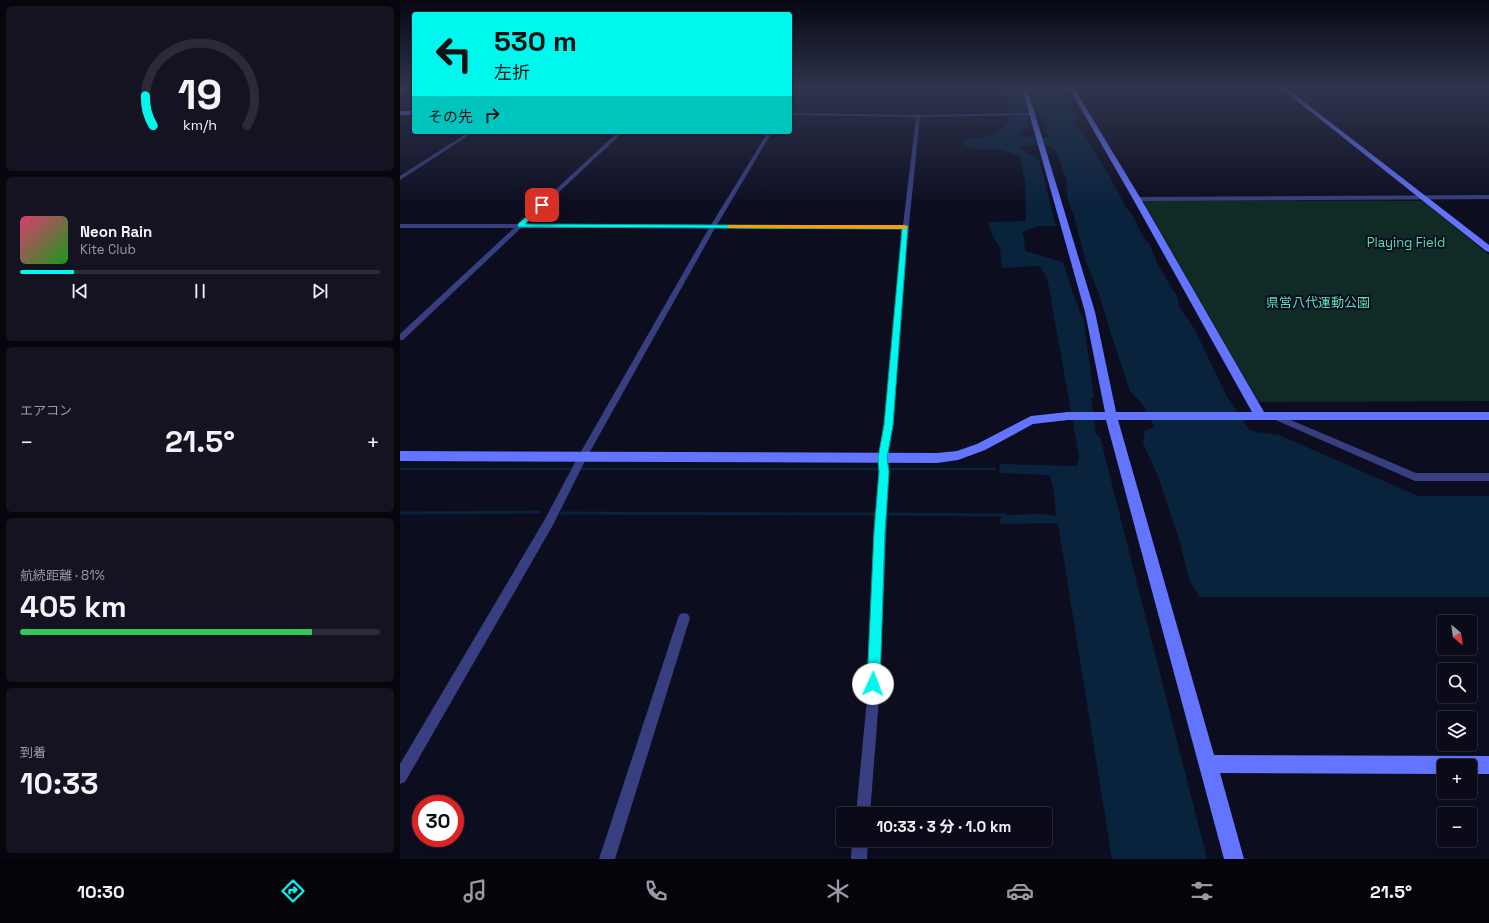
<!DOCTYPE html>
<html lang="ja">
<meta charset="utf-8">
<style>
:root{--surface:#0a0a18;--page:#131321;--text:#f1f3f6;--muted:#999aa2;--line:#2a2b37;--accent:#00f7ee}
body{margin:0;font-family:"Space Grotesk","Noto Sans JP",sans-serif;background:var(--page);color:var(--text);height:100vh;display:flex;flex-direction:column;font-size:15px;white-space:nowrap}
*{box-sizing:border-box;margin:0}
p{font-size:13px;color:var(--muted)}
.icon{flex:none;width:22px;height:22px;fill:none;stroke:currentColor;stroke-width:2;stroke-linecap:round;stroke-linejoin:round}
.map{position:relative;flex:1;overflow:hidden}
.side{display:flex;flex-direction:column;gap:6px;padding:6px;background:#06060d;width:400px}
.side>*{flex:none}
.banner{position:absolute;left:12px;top:12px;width:380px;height:122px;border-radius:4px;box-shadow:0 2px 6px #0003,0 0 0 1px var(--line);background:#00f7ee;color:#111;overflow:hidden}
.needle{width:26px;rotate:151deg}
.controls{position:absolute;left:1037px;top:615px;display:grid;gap:8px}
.controls a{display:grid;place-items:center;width:40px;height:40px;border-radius:4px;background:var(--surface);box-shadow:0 2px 6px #0003,0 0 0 1px var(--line);font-size:20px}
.speed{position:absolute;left:12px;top:795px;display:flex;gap:8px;font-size:20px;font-weight:700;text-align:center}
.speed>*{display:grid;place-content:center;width:52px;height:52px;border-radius:50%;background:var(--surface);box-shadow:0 2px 6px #0003,0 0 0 1px var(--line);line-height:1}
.speed .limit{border:6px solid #d22;background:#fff;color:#111}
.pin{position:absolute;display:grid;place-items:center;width:34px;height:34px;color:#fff;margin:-17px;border-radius:8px;box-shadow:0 2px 6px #0006}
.me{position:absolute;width:44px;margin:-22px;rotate:2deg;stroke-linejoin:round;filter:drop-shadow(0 0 3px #0008)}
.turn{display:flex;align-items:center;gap:14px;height:84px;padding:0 16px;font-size:18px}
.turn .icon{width:52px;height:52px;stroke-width:2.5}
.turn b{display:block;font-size:28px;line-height:34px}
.then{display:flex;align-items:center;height:38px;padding:0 16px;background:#0003;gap:8px;font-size:15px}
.big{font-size:30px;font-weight:700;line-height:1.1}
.side .widget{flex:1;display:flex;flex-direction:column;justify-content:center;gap:6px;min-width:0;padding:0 14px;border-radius:6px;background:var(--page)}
.side .dial{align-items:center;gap:0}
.dial svg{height:104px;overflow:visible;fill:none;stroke:var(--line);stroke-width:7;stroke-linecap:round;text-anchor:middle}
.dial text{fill:var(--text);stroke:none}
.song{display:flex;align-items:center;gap:12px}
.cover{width:48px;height:48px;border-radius:6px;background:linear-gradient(135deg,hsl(340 70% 55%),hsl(120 70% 35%))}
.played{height:4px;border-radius:2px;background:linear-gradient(90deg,var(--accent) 15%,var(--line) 15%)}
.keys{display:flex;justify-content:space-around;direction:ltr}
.heat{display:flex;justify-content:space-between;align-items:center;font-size:22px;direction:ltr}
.charge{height:6px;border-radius:3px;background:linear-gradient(90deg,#34c759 81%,var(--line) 0)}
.trip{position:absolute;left:436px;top:807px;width:216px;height:40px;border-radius:4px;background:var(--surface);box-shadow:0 2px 6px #0003,0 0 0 1px var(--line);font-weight:700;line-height:40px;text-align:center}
.tabs{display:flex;height:64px;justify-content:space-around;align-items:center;background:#04040a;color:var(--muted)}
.tabs .icon{width:28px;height:28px}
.tabs .on{color:var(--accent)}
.tabs b{font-size:18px;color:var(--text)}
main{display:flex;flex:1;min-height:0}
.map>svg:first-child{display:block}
.green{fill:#102a26}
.water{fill:#09233d}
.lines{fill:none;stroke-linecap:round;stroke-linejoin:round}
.stream-far2{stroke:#09233d;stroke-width:1}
.stream-far1{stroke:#09233d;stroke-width:2.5}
.stream{stroke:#09233d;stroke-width:3}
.street{fill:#383f80;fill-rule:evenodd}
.secondary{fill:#6375ff;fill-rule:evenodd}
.route{fill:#00f7ee;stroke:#00a19b}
.slow{fill:#f59e0b}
.labels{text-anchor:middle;stroke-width:4;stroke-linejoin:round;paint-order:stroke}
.far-park-label{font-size:13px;fill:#59dfab;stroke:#0d0d20}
</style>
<main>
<section class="side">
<div class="widget dial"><svg viewBox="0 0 100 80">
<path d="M14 69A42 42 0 1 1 86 69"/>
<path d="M14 69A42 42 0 0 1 8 46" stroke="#00f7ee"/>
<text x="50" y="56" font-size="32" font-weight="700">19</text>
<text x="50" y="72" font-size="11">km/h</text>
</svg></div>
<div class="widget">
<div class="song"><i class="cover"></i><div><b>Neon Rain</b><p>Kite Club</p></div></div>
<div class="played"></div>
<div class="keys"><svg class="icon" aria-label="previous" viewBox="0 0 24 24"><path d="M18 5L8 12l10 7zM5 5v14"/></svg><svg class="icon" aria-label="pause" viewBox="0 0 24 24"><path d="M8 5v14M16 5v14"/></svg><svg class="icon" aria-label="next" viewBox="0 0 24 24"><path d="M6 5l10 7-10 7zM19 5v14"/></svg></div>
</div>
<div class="widget"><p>エアコン</p>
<div class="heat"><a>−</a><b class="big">21.5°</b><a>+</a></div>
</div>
<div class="widget"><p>航続距離 · 81%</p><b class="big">405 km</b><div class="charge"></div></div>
<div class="widget"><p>到着</p><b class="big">10:33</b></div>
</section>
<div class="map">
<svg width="1089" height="859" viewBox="0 0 1089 859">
<rect width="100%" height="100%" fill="#0d0d20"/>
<!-- green -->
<path class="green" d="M742,200L1023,201L1089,255V401L859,402Z"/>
<!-- water -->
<path class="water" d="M604,88H619L623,101L621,104L624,105L626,112L623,113L628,116L629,126L617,135L619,137L649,138L647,128L639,113L632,88H661L663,90L672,111L677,114L673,121L687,140L707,172L725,206L732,214L744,239L749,243L758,265L778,298L779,306L795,330L827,397L850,430L857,432L879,435L1018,496H1089V597H800L790,582L779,539L758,476L743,443L745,431L754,427L743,405L730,391L710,331L699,294L686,262L674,217L667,197V181L657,154L651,146L629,145L619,147L621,150L638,157L656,226H638L622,232L624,238L625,251L663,262L673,294L684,322L694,397L691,398L696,434L700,437L807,859H712L658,523L600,524L601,515L641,514L656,516L654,491L650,475L599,473L600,464L677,466L679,456L647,277L639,266L602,268L600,248L592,235L588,222L626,221L625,182L620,156L598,149L578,150L563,145L562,142L565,139H584L585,136C595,136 609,128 609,116L614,114L609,112Z"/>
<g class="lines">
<!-- stream-far2 -->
<path class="stream-far2" d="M390,115H406"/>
<!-- stream-far1 -->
<g class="stream-far1">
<path d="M0,469H480"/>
<path d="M485,469H595"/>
</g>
<!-- stream -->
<g class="stream">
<path d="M0,513L139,512"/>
<path d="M162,513L475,514"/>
<path d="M489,514L605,515"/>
</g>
<!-- street -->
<g class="street">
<path d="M394,88H398L390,99V95Z"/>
<path d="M390,113L518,115L632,113L634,114L632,115L520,117L508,234L493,425L488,458L489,472L479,699L470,814H456L467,699L479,472L478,458L485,425L503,229L315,228L187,457L153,525L5,782L0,784V764L145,519L179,455L309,228H121L3,340H0V334L114,228H0V224H118L218,132H223L125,224L311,225L368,132H372L317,225H503L516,117L390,115Z"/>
<path d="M69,132H74L0,180V176Z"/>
<path d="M1089,195V199L737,201L734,199L737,197Z"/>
<path d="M874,413L1016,473H1089V481H1015L871,418L870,416Z"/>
<path d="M284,613L288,614L290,618L215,859H199L278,618L280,614Z"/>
<path d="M452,840H468L467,859H451Z"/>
</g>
<!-- secondary -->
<g class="secondary">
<path d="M3,88H9L0,93V89Z"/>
<path d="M622,88H627L695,312L716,412H852L733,199L669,88H674L741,199L864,412H1089V420H718L814,755L1089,756V774H1070V766H1044V774L820,773L844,859H824L706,420H668L633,424L585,450L558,460L537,463L0,461V451L537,453L557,451L577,444L631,416L668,412H705L685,312Z"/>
<path d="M881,88H886L1089,245V252L1086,251Z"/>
<rect x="0" y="111" width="14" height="4"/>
</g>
</g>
<!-- sky -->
<linearGradient id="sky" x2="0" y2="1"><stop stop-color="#070712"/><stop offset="0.42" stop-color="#2f354e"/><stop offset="1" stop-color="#2f354e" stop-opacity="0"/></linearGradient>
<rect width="1089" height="208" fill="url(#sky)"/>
<!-- route -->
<path class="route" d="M142,203L144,204V206L125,224L508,226L493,425L487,458L489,472L485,532L480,684L478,689L473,691L469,689L467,684L474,532L479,472L478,458L484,425L502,229L118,227V224Z"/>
<!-- slow -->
<path class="slow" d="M328,225H505L508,227L505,229L330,228H328Z"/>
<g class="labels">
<!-- far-park labels -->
<g class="far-park-label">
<text x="1006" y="247">Playing Field</text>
<text x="918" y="307">県営八代運動公園</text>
</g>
</g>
</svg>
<div class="controls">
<a><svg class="needle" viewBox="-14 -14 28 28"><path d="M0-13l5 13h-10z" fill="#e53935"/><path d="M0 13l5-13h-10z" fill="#999aa2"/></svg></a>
<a><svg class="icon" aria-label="search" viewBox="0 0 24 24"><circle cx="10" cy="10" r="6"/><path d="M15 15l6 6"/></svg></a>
<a><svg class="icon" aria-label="layers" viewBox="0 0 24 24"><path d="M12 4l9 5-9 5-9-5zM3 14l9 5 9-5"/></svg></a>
<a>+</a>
<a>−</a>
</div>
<div class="speed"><div class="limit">30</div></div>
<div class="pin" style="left:142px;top:205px;background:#d93025"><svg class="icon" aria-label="arrive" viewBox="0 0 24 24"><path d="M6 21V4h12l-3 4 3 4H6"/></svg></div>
<svg class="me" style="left:473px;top:684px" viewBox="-20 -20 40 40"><circle r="19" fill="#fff"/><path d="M0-13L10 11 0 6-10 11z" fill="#00f7ee"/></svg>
<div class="trip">10:33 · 3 分 · 1.0 km</div>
<div class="banner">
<div class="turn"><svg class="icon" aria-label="left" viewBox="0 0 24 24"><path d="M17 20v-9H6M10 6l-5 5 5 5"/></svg><div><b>530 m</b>左折</div></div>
<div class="then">その先<svg class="icon" aria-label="right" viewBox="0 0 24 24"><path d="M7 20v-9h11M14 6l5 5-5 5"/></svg></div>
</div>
</div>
</main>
<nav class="tabs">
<b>10:30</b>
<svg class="icon on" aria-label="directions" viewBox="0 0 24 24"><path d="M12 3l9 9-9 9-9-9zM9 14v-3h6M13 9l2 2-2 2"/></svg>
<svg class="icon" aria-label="music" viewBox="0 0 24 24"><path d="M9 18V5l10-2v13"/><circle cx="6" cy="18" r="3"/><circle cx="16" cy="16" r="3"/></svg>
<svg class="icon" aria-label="phone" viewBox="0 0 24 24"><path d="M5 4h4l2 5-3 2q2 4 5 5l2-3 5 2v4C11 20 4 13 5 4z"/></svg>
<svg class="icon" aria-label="climate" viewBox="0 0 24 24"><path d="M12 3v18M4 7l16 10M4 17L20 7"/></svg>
<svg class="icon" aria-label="car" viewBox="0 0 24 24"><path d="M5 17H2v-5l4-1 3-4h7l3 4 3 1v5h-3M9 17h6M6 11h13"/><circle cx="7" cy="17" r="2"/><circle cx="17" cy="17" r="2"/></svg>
<svg class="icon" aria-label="filters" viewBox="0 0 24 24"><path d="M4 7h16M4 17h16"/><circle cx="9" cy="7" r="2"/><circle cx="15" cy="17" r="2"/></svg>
<b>21.5°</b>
</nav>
